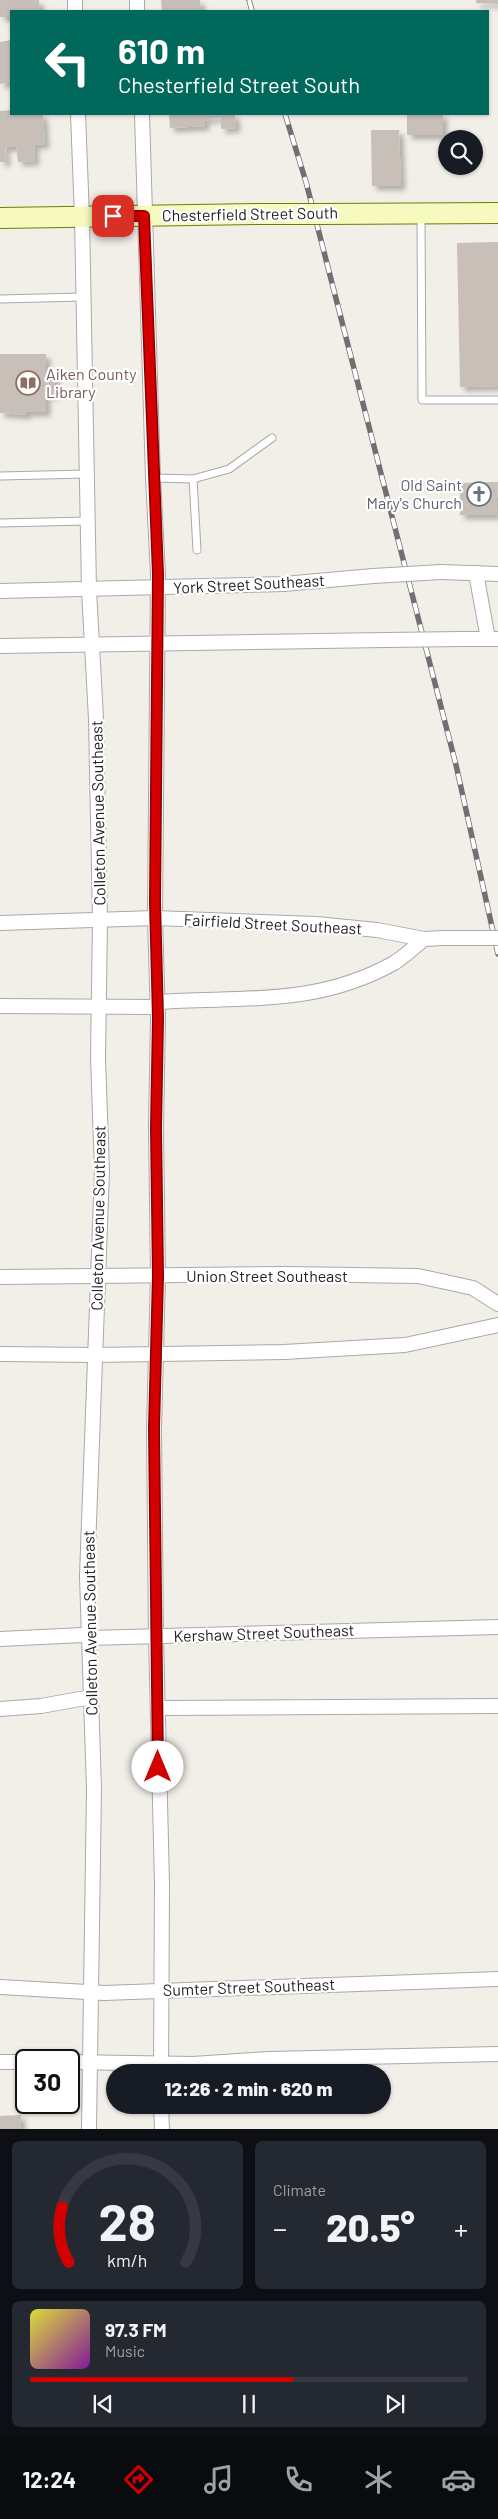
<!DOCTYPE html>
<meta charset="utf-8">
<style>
:root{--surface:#171b24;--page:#242831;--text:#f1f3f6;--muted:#9ea1a6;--line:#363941;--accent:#d40000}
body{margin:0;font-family:Barlow,sans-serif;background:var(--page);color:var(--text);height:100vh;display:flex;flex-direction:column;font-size:19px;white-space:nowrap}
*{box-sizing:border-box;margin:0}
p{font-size:16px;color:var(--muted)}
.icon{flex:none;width:28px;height:28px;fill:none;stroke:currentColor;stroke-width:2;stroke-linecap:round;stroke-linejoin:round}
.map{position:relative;height:2129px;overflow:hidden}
.sheet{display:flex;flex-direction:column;gap:12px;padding:12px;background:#0d0f14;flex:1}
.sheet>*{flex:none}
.guide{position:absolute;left:10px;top:10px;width:479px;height:105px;border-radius:0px;box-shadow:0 1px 4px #0004;background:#00695c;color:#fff;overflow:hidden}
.fabs{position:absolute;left:438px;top:130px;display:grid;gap:10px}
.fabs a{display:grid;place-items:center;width:45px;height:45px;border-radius:50%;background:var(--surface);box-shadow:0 1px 4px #0004;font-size:25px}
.speed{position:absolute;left:15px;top:2049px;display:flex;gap:10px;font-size:25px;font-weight:700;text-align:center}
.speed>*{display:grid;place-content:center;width:65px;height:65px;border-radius:50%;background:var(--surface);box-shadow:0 1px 4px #0004;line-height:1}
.speed .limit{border:2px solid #111;border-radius:8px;background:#fff;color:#111}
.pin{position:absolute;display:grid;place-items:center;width:42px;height:42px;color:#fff;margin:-21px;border-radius:10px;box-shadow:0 2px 8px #0006}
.me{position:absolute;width:55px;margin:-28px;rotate:0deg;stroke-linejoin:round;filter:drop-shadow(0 0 4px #0008)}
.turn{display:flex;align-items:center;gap:18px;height:105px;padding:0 25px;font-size:22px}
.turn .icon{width:65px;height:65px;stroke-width:2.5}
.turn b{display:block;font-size:35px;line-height:42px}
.big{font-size:38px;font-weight:800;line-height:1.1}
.sheet .card{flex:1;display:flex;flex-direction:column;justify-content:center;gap:8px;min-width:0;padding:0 18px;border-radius:8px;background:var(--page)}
.sheet .dial{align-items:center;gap:0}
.dial svg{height:130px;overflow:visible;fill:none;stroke:var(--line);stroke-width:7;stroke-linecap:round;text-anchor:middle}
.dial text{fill:var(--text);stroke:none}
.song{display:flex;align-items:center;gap:15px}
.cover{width:60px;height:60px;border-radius:8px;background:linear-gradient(135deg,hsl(60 70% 55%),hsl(290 70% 35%))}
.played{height:5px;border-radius:2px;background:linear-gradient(90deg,var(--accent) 60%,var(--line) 60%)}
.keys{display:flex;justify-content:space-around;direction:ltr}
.heat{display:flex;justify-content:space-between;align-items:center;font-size:28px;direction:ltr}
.sheet .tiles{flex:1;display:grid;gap:12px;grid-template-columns:1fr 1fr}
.card:last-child{grid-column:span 2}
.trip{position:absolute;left:106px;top:2064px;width:285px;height:50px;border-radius:25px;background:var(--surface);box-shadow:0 1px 4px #0004;font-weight:800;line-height:50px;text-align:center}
.dock{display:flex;height:80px;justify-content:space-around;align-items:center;background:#090b0e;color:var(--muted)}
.dock .icon{width:35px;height:35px}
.dock .active{color:var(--accent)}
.dock b{font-size:22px;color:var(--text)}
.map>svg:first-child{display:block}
.building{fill:#c7bfb8;filter:url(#shadow)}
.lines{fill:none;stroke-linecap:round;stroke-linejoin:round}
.service-casing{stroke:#a9a9a9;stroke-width:9}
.minor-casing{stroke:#a9a9a9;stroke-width:16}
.secondary-casing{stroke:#707d05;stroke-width:22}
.service{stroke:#fff;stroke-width:7}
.minor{stroke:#fff;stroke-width:14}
.secondary{stroke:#f7fabf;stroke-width:20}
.rail-casing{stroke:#707070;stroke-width:5.5}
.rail{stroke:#fff;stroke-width:4;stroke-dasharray:11;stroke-linecap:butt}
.minor-bridge-casing{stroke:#a9a9a9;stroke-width:16;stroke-linecap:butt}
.secondary-bridge-casing{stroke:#707d05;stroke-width:22;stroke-linecap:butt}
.minor-bridge{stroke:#fff;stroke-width:14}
.secondary-bridge{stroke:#f7fabf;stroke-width:20}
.route-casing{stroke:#8a0000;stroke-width:12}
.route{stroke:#d40000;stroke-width:9}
.labels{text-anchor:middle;stroke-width:4.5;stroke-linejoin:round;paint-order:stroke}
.street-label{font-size:16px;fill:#222;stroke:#fff}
.education-label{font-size:16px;fill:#785e54;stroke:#fff;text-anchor:start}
.worship-label{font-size:16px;fill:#5b616d;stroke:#fff;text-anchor:end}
</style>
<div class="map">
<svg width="498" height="2129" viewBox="0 0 498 2129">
<defs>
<filter id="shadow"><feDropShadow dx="4.5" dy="4.5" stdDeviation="2.5" flood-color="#0004"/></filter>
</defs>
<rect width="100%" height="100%" fill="#f2efe9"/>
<!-- building -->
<g class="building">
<path d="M0,0H39L40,11H11V17H0Z"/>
<path d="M161,0H200L201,11H162Z"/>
<path d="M476,0H498V4L476,3Z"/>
<path d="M11,40V82L0,84V42Z"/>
<path d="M11,110V114H43L45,144L34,145L35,161L18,162L16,147H5L6,162H0V111Z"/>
<path d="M169,114H235L236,128L221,129V118L205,119V126L170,128Z"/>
<rect x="407" y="114" width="36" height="21"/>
<path d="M371,130H399L401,186H372Z"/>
<path d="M498,242V386L460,387L457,243Z"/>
<path d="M0,354H46V372L55,371V395H46V412H26V415L0,413Z"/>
<path d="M498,482L496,515H460V483Z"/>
<path d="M21,2115V2129H0V2116Z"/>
</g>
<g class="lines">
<!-- service casing -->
<g class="service-casing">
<g id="service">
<path d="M421,215L422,400H498"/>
<path d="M0,299L82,297"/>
<path d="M0,476L86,474"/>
<path d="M153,478L193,479L229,469L272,438"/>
<path d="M193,479L197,550"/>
<path d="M0,523L87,521"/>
</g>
</g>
<!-- minor casing -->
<g class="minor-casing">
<g id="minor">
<path d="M75,0V11"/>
<path d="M137,0V11"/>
<path d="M78,114L82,217L89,590L96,719L100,920L98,1058L102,1171L87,1576L94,1789L89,2129"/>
<path d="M142,114L153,478L158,574L155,918L158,1018L156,1128L158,1276L154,1429L156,1636L162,1884L161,2072"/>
<path d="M441,572L498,574"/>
<path d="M476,573L488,639"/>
<path d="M0,591L284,584L373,576"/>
<path d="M463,639H498"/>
<path d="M0,646L385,640"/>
<path d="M0,923L155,918L316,924L377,930L424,939L443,938"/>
<path d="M157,1002C243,996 315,1007 394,963C405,956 415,947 424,939"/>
<path d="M0,1006L157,1007"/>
<path d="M0,1277L287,1274L418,1276L473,1288L498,1304"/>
<path d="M0,1354L94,1355L284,1352L405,1345L498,1325"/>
<path d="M0,1639L83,1635L89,1638L498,1627"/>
<path d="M159,1708L498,1706"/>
<path d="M0,1709L41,1706L91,1697"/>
<path d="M0,1987L104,1993L498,1979"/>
<path d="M0,2062H26"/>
<path d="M69,2062L193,2064L268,2059L498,2054"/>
<path d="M161,2105L162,2129"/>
</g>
</g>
<!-- secondary casing -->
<g class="secondary-casing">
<g id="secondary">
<path d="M321,214L498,213"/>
<path d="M0,218L259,214"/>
</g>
</g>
<!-- service -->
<use href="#service" class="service"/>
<!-- minor -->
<use href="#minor" class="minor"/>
<!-- secondary -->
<use href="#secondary" class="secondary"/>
<!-- rail casing -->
<g class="rail-casing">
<g id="rail">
<path d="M249,0L252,11"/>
<path d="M285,114L306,182L456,765L498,954"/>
</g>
</g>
<!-- rail -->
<use href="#rail" class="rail"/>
<!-- minor-bridge casing -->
<g class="minor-bridge-casing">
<g id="minor-bridge">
<path d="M373,576L441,572"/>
<path d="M385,640L463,639"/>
<path d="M443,938H498"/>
</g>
</g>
<!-- secondary-bridge casing -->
<g class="secondary-bridge-casing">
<path id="secondary-bridge" d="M259,214H321"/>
</g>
<!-- minor-bridge -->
<use href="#minor-bridge" class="minor-bridge"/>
<!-- secondary-bridge -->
<use href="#secondary-bridge" class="secondary-bridge"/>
</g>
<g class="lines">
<!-- route casing -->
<g class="route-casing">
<path id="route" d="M113,216H144L158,574L155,902L158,1018L156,1128L158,1276L154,1428L158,1767"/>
</g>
<!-- route -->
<use href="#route" class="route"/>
</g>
<!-- icons -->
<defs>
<g id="library-ring" transform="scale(1.25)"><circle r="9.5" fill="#fff" stroke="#8d6e63" stroke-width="1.5"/><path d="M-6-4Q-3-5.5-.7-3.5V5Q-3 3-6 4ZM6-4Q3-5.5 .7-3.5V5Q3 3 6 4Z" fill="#8d6e63"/></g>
<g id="church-ring" transform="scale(1.25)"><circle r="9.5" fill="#fff" stroke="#6b7280" stroke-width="1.5"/><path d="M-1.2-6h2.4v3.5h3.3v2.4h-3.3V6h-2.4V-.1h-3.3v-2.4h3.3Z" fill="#6b7280"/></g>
</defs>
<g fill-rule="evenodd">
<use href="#library-ring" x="28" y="383"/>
<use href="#church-ring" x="479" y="494"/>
</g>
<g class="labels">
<!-- street labels -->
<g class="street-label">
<text transform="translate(250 214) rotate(-1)" y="6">Chesterfield Street South</text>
<text transform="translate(249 584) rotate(-3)" y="6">York Street Southeast</text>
<text transform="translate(98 813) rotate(-91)" y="6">Colleton Avenue Southeast</text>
<text transform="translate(273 924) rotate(3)" y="6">Fairfield Street Southeast</text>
<text transform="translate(98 1218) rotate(-89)" y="6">Colleton Avenue Southeast</text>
<text x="267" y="1282">Union Street Southeast</text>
<text transform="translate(90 1623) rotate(-91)" y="6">Colleton Avenue Southeast</text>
<text transform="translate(264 1633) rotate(-2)" y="6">Kershaw Street Southeast</text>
<text transform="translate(249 1987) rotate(-2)" y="6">Sumter Street Southeast</text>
</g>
<!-- education labels -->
<g class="education-label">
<text x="46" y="380">Aiken County<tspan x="46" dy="18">Library</tspan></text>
</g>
<!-- worship labels -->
<g class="worship-label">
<text x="462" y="491">Old Saint<tspan x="462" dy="18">Mary's Church</tspan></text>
</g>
</g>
</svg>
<div class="fabs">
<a><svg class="icon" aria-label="search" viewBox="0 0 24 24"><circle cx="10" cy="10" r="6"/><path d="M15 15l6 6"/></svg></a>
</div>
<div class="speed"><div class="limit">30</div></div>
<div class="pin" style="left:113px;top:216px;background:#d93025"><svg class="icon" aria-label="arrive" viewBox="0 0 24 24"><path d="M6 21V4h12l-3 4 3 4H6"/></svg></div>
<svg class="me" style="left:158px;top:1767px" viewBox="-20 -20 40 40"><circle r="19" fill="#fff"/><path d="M0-13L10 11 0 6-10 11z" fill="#d40000"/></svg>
<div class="trip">12:26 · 2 min · 620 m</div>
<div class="guide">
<div class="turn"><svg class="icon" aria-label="left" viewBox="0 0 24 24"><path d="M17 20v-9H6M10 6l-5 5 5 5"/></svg><div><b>610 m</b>Chesterfield Street South</div></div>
</div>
</div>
<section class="sheet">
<div class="tiles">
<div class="card dial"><svg viewBox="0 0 100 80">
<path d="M14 69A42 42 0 1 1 86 69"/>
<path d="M14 69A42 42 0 0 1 10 35" stroke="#d40000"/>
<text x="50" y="56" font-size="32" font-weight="700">28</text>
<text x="50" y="72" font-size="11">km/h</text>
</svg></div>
<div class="card"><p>Climate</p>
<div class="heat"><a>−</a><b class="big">20.5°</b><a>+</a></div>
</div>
<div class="card">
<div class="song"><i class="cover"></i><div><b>97.3 FM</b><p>Music</p></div></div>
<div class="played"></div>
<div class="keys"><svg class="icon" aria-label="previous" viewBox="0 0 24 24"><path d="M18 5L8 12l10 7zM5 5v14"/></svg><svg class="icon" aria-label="pause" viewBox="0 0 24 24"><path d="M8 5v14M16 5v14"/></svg><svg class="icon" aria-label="next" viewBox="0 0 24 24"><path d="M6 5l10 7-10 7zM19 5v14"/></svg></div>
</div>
</div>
</section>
<nav class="dock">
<b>12:24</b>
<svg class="icon active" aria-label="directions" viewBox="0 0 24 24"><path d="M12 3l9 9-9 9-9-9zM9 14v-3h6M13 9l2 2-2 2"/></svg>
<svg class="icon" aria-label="music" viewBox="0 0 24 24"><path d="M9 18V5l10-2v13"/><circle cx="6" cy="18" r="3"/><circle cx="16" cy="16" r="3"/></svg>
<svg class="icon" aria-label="phone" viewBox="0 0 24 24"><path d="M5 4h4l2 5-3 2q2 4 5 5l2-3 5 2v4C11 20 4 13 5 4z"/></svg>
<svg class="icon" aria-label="climate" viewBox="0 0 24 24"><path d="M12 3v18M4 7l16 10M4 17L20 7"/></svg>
<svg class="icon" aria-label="car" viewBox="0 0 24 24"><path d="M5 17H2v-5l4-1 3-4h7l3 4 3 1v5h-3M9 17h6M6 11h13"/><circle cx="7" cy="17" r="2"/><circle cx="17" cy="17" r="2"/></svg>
</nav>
